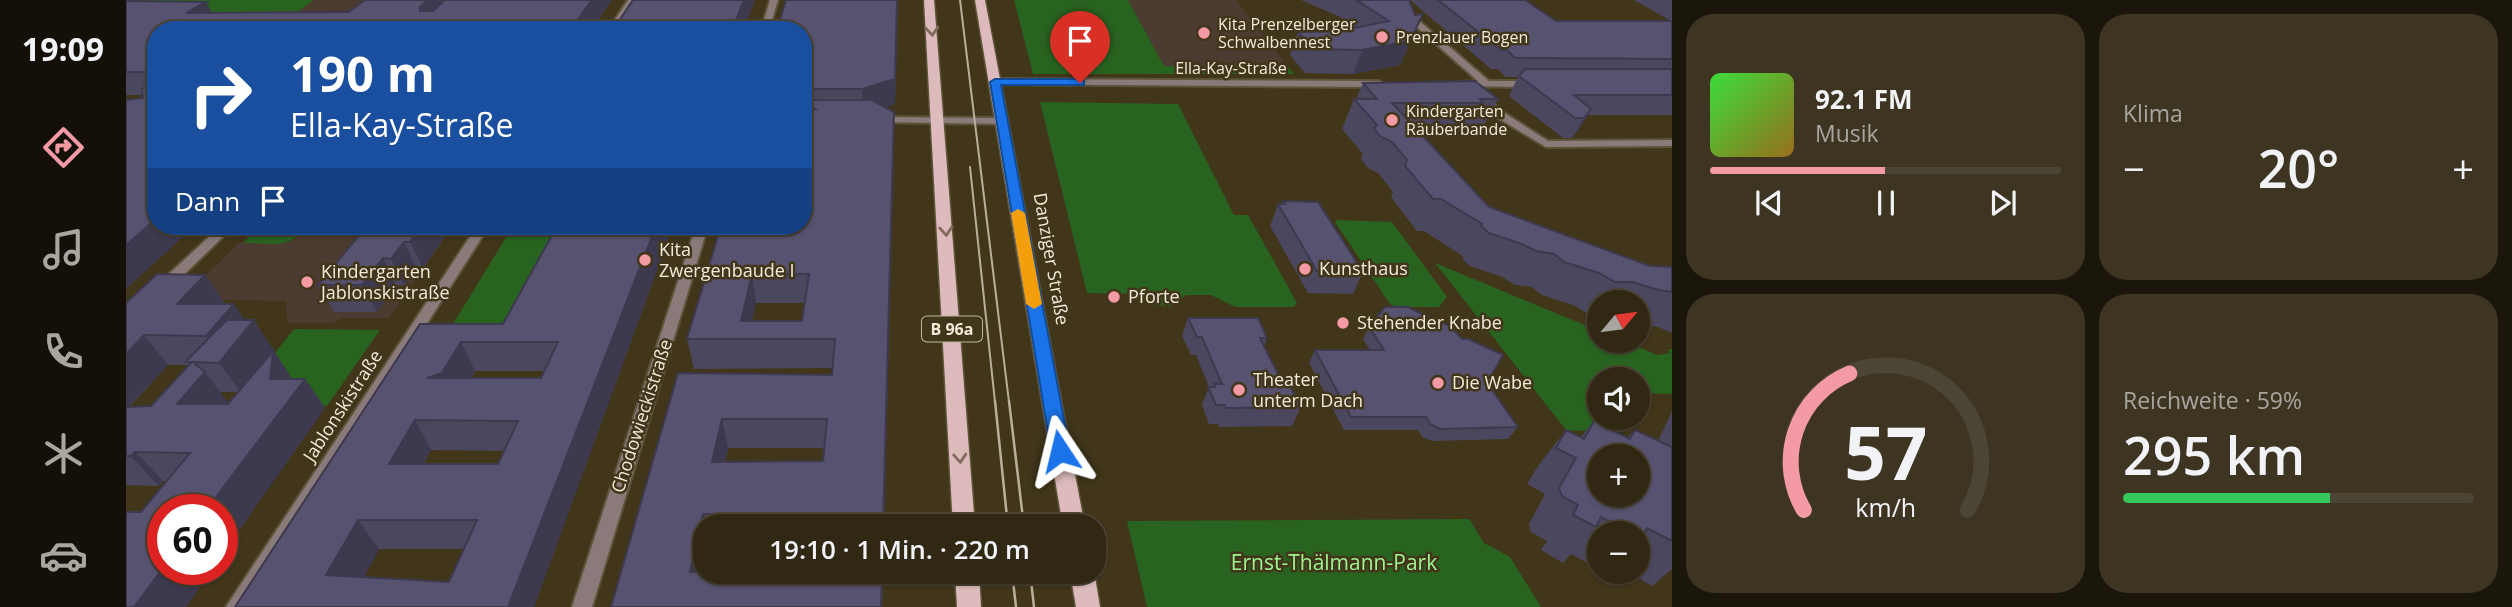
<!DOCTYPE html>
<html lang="de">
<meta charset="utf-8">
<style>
:root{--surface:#312814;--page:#3d3422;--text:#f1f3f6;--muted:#a8a6a0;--line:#4c4434;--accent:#f49aa4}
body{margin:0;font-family:"Open Sans",sans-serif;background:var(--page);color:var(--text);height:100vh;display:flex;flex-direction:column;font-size:26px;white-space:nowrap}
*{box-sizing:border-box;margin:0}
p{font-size:23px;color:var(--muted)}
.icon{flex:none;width:38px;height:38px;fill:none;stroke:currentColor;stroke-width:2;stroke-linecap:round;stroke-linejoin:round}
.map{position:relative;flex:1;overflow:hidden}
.drawer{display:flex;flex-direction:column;gap:14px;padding:14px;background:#1b160b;width:840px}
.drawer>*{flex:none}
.top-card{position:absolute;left:21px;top:21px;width:665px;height:214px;border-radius:28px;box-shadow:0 2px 5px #0004,0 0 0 2px var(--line);background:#1a4fa0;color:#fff;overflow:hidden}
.needle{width:46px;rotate:61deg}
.controls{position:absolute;left:1461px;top:290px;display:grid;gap:14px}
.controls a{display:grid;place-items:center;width:63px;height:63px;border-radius:50%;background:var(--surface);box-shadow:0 2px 5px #0004,0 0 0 2px var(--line);font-size:35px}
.speed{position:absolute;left:21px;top:494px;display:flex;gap:14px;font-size:35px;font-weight:700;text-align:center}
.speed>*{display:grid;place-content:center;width:91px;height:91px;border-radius:50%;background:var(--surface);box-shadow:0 2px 5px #0004,0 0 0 2px var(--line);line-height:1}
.speed .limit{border:10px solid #d22;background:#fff;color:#111}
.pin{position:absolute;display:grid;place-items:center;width:60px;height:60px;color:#fff;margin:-72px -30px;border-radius:50% 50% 50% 0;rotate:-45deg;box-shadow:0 0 7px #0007}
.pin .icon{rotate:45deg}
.me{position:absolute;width:77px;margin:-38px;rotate:350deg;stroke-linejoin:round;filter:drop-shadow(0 0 5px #0008)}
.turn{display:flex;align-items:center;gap:24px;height:147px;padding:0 28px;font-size:32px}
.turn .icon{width:91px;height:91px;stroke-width:2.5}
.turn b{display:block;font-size:49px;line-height:60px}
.then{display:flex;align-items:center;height:66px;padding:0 28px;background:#0003;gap:14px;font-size:26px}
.big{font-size:52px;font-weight:600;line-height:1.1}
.drawer .tile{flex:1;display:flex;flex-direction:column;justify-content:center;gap:10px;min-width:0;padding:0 24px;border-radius:28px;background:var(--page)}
.drawer .dial{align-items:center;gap:0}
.dial svg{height:182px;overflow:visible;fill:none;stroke:var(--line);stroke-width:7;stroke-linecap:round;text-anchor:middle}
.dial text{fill:var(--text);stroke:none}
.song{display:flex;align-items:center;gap:21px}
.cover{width:84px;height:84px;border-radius:10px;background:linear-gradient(135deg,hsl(120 70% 55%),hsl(40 70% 35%))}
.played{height:7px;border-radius:4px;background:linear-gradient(90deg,var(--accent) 50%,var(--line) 50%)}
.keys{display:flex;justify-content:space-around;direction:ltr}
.heat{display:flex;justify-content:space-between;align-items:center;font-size:38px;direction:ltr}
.charge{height:10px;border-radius:5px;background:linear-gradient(90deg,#34c759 59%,var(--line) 0)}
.drawer .tiles{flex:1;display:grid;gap:14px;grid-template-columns:repeat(2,1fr)}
.trip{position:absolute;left:567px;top:514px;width:413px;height:70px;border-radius:28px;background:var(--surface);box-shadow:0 2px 5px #0004,0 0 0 2px var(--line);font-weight:600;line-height:70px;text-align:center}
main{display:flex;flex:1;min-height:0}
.dock{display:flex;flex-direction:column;width:126px;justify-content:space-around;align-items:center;background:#141008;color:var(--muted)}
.dock .icon{width:49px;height:49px}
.dock .selected{color:var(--accent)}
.dock b{font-size:32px;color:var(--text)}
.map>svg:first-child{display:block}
.education{fill:#4c3b30}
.green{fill:#296320}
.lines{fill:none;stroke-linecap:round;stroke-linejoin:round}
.street-casing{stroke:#5d5339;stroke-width:4}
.primary-casing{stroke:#5d5339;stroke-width:3}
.street{fill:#8a7a7a;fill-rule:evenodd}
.primary{fill:#ddbbbc;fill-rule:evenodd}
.tram-far1{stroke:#b9b09c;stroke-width:2}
.tram{stroke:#b9b09c;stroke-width:2.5}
.wall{fill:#4b475f;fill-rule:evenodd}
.shaded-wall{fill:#3d394e}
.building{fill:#57526f;stroke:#3d394e;stroke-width:2;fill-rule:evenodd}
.oneway{stroke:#7f6b5b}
.route{fill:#1a73e8;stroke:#114b97;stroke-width:2}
.slow{fill:#f59e0b}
.poi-dot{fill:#f49aa4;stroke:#41361a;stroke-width:2.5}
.labels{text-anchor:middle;stroke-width:5;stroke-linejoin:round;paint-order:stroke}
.far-poi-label{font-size:16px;fill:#f2ebda;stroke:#41361a;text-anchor:start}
.far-street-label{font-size:16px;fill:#f2ebda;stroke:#41361a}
.shield{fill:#41361a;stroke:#bdb5a0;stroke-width:2}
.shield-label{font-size:16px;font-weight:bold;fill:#f2ebda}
.poi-label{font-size:18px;fill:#f2ebda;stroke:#41361a;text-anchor:start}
.street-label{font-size:18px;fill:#f2ebda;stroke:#41361a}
.near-park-label{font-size:21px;fill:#9df590;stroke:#41361a}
</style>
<main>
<nav class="dock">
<b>19:09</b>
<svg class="icon selected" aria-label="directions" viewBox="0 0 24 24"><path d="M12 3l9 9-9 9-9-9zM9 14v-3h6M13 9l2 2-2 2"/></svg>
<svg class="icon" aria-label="music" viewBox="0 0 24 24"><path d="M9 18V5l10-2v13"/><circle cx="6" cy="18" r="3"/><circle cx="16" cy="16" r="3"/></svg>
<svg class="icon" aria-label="phone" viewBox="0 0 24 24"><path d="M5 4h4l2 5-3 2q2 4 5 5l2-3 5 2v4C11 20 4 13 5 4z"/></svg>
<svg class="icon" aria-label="climate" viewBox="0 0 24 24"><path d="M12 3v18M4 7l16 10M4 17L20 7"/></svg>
<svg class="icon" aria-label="car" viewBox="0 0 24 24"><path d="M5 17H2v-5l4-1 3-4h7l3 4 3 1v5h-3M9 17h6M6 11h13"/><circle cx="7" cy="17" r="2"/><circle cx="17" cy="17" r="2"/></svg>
</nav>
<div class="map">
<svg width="1546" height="607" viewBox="0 0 1546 607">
<rect width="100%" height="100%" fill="#41361a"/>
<!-- education -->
<g class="education">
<path d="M188,0H318L147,30Z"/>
<path d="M1002,0H1110L1162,67L1038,66Z"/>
<path d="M183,226H327L263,318H214L209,323H161L160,301L56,299L113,243H157L169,240Z"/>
</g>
<!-- green -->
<g class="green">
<path d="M0,0H188L147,30L0,14Z"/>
<path d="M888,0H1002L1038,66L1162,67L1168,74H907Z"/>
<path d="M914,102L1052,104L1108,215H1122L1171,303L1168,307H1109L1085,295H1060L1046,306L1024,305L1014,301L1011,294L961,293Z"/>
<path d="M1211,220L1266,222L1321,297L1313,307H1271L1264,304L1209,222Z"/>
<path d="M134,226H183C161,250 148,243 117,243Z"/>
<path d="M381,236H449L390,353H309Z"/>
<path d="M1309,263L1473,331L1474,341H1499L1531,355L1544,353L1542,349H1546V394L1512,393V380H1474V418H1488C1479,436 1456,430 1440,430Z"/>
<path d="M168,329L254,330L201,406L107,405Z"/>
<path d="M1343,519L1358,543L1384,557L1415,607H1021L1001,521Z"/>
</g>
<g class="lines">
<!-- street casing -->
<g class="street-casing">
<g id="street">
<path d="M502,0H510L491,30H482Z"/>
<path d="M644,0H652L643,30H635Z"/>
<path d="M1260,0H1269L1363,81H1407L1412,84L1407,87L1333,86V82L1352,81Z"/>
<path d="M869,79L1253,81L1258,84L1253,87L866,84V80Z"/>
<path d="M1355,94L1380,114L1422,141L1546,140V146L1420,147L1372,118L1351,99L1350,97Z"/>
<path d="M751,117L876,118L881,121L876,124L747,122L746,120Z"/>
<path d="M95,226H108L41,291H31L29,288L31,285Z"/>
<path d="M351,226H363L121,607H100Z"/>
<path d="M570,226H582L466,607H446Z"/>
</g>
</g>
<!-- primary casing -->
<g class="primary-casing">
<g id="primary">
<path d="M798,0H808L849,527H827Z"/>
<path d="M849,0H859L959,527H937Z"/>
<path d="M968,571L974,607H950L944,572Z"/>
<path d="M829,572H853L855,607H831Z"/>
</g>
</g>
<!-- street -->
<use href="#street" class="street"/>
<!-- primary -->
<use href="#primary" class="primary"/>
<!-- tram-far1 -->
<g class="tram-far1">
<path d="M834,0L883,402"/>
<path d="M844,167L869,402"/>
</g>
<!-- tram -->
<g class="tram">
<path d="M869,401L882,527"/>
<path d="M883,401L898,527"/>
<path d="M886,572L890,607"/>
<path d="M904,572L908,607"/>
</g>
</g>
<!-- wall -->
<g class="wall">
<path d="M239,0H486L465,30H30V226L17,95H0V1L80,2L86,13L223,12Z"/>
<path d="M660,0H772L769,104L759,107L768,112V138L758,527H579V572H757L756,607H485L552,373L706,375V368L568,369L561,339L595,226H677V30ZM630,303H678L676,321H626ZM602,448H699L697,461L599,462Z"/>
<path d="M1175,0H1283L1289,15L1297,14L1274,65L1227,74L1179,73L1164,55L1172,32L1213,31L1230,28L1212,16Z"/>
<path d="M1284,0H1399L1430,21H1545L1508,0H1546V115H1462L1453,129L1446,138H1437L1383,96L1392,77H1379L1372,69H1365Z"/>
<path d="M1237,83L1372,99L1356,129H1344L1342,132H1294L1363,207L1524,266L1546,267V333L1532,327L1512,324V303H1474V316L1464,315L1449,306L1416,295L1406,287L1389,285L1376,277L1344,266L1336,259L1338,257L1298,231H1291L1265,197L1267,192L1252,173L1242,168L1235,159L1237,154L1216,129L1228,99H1230Z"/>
<path d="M1157,201L1237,272L1227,294L1182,293L1144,226L1152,204H1156Z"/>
<path d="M241,226H326L297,268H290L278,285H270L251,312H208L192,285Z"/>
<path d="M377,226H547L408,607H109L294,324H377L425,236H381ZM349,371H418L415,378H345ZM305,450L379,451L372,464H298ZM253,549H338L323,582L238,577Z"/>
<path d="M79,275L99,304L119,320L148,350L147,351L166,379H179L199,408L37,569H86L60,607H0L15,512L41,481H37L33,486L0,485V303ZM42,365H61L62,366L25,406L3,407ZM94,392H112L102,404H100L102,402Z"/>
<path d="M1062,318L1141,338L1138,346L1158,386L1175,407L1166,426L1093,427L1092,424H1083L1076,405L1083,387L1070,355H1065L1056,336Z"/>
<path d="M1243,327L1361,383L1392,427L1382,439L1306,441L1296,437L1292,430H1218L1183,363L1189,350H1244L1237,339Z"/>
<path d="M1546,411V569L1526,586L1502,572H1512V534H1474V570L1445,554L1437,563L1415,550L1421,541L1405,532L1403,524L1419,494L1401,484L1412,466L1440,430L1455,437L1468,421L1501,438L1509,430L1532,441Z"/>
</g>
<!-- shaded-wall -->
<g class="shaded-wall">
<path d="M302,0H330L302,28L294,11V7Z"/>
<path d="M466,0H486L465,30H444Z"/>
<path d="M618,0H629L618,30H606Z"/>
<path d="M771,0L769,104L737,115L736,89Z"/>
<path d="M80,2L91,22L60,13Z"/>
<path d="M1297,14L1274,65L1227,74L1236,50Z"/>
<path d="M1465,109L1453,129L1446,138L1458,118Z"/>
<path d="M768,112L758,527H757Z"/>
<path d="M30,219V226H69L0,289V245Z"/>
<path d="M296,226H326L297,268L284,242Z"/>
<path d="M530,226H547L408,607H382Z"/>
<path d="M278,242L290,268L278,285L265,259Z"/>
<path d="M257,258L270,285L251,312L236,285Z"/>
<path d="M626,274L630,303L622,339L615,321Z"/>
<path d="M79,275L99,304L72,333L51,304Z"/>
<path d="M108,304L123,326L128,320L167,380L179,379L199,408L96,555V509H81L115,392L93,363L96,358L80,336Z"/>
<path d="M18,335L42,365L0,409V354Z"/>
<path d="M335,342L349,371L331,402L301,378Z"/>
<path d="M79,372L102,402L76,434L51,404Z"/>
<path d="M596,419L602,448L593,492L586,462Z"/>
<path d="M289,420L305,450L282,494L263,464Z"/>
<path d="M9,452L37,481L33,486L5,456Z"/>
<path d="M577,514L581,527H579V570L573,601L564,572Z"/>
<path d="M232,520L253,549L224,604L200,575Z"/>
<path d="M37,569H86L60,607H8Z"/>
<path d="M756,572H757L756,607H755Z"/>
</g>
<!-- building -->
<g class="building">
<path d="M239,0H302L294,7V11H307L319,0H466L444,30H30V72H0V1L80,2L60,13L223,12Z"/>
<path d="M507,0H618L606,30H487Z"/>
<path d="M660,0H771L769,79L736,89H677V30H651Z"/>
<path d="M1230,0H1283L1289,15L1297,14L1284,41L1236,50L1187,49L1172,32L1213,31L1263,21Z"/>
<path d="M1312,0H1399L1430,21H1546V59L1389,58L1381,50H1375Z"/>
<path d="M1399,69H1546V95H1448L1465,109L1458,118H1449L1393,76Z"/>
<path d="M30,80V219L0,245V100L17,98L16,89Z"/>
<path d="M1349,81L1372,99H1354L1357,103H1266L1363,207L1524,266L1546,267V292L1533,290L1506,282H1489L1473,273L1438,262L1428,254L1410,251L1396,244L1363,233L1355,226L1356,224L1315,199H1307L1279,166L1281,160L1266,142L1255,137L1248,128L1251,125L1228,99H1251L1237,83Z"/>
<path d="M677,100H746L768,112L757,527H692L694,515L577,514L564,572H756L755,607H485L552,373L706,375L709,339H561L595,226H677V109H689L677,102ZM626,274H683L676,321H615ZM596,419H701L697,461L586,462Z"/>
<path d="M1157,201L1192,202L1237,272L1191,271L1152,204H1159Z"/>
<path d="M241,226H296L284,242H278L265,259L257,258L236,285H192Z"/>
<path d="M431,226H530L382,607H109L294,324H377ZM335,342H432L415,378H301L316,373ZM289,420L392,421L372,464H263ZM232,520H351L323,582L200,575Z"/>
<path d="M31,274L79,275L51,304H108L80,336L18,335L0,354V303Z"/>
<path d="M1259,307H1281L1324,326L1336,339H1342L1377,355L1361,383L1392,427L1314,429L1304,424L1300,417H1225L1189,350H1258L1243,327Z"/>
<path d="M1062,318H1132L1141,338H1134L1158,386H1164L1175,407L1100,408L1099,405H1090L1082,387H1089L1088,384H1096L1076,337H1071Z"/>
<path d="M101,320H128L93,363L67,362L79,372L51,404H102L147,351L144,379H179L81,509H37V568L8,607H0V512H15L64,453L9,452L5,456H0V407L25,406L66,362H59Z"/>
<path d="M1468,421L1504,439L1509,430L1546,447V541L1521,528L1516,539L1512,537V534H1506L1475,517L1470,527L1447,515L1452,505L1436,496L1433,488L1450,458L1430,448L1440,430L1458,439ZM1474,457H1512V495H1474Z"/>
</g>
<!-- one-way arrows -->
<defs><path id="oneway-chevron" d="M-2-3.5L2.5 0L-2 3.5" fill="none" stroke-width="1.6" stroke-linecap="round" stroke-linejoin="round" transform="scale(1.75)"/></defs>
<g class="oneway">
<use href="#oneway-chevron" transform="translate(806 31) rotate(86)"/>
<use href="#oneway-chevron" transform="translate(820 231) rotate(86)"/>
<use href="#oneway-chevron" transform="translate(834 458) rotate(86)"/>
</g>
<!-- route -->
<path class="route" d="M954,79L958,80V85H875L944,451L941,456L934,459L928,456L925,451L864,82L869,79Z"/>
<!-- slow -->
<path class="slow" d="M892,209L899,213L916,304L908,309L900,304L885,213Z"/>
<!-- markers -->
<g class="poi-dot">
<circle cx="1078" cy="33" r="7"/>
<circle cx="1256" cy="37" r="7"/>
<circle cx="1266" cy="120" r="7"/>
<circle cx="519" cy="260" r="7"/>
<circle cx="1179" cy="269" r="7"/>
<circle cx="181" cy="282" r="7"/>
<circle cx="988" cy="297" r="7"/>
<circle cx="1217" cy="323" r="7"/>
<circle cx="1312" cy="383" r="7"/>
<circle cx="1113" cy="390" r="7"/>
</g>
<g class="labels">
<!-- far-poi labels -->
<g class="far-poi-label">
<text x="1092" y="30">Kita Prenzelberger<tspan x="1092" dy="18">Schwalbennest</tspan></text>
<text x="1270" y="43">Prenzlauer Bogen</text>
<text x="1280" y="117">Kindergarten<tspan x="1280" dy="18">Räuberbande</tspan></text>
</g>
<!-- far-street labels -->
<g class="far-street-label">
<text x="1105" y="74">Ella-Kay-Straße</text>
</g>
<!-- shield labels -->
<rect class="shield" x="796" y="316.5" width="60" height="25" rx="5"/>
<g class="shield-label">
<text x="826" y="335">B 96a</text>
</g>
<!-- poi labels -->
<g class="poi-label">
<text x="533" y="256">Kita<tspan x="533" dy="21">Zwergenbaude I</tspan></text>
<text x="1193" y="275">Kunsthaus</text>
<text x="195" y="278">Kindergarten<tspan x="195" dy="21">Jablonskistraße</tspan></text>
<text x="1002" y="303">Pforte</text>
<text x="1231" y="329">Stehender Knabe</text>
<text x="1127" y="386">Theater<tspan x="1127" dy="21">unterm Dach</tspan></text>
<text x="1326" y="389">Die Wabe</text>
</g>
<!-- street labels -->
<g class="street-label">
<text transform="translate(925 259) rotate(80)" y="6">Danziger Straße</text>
<text transform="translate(217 406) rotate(-57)" y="6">Jablonskistraße</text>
<text transform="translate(516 416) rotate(-72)" y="6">Chodowieckistraße</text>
</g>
<!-- near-park labels -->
<g class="near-park-label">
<text x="1208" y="570">Ernst-Thälmann-Park</text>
</g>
</g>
</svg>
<div class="controls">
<a><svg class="needle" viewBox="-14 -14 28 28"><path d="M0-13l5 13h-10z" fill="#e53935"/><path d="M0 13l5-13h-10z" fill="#a8a6a0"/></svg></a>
<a><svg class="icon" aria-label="sound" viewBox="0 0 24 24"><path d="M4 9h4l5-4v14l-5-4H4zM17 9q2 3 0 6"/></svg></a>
<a>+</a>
<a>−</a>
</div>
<div class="speed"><div class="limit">60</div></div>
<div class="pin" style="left:954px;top:83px;background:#d93025"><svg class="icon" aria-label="arrive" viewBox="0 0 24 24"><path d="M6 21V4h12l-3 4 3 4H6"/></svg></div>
<svg class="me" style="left:934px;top:451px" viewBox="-20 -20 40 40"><path d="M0-17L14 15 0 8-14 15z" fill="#1a73e8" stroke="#fff" stroke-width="4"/></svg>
<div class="trip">19:10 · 1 Min. · 220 m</div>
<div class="top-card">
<div class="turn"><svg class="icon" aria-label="right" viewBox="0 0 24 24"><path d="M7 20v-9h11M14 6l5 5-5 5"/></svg><div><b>190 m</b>Ella-Kay-Straße</div></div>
<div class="then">Dann<svg class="icon" aria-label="arrive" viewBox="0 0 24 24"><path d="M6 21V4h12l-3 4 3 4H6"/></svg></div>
</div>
</div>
<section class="drawer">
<div class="tiles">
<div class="tile">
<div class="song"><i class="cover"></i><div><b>92.1 FM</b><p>Musik</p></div></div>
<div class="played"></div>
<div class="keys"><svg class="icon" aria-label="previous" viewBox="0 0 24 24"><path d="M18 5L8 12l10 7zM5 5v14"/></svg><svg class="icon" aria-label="pause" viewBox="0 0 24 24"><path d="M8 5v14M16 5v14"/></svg><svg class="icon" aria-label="next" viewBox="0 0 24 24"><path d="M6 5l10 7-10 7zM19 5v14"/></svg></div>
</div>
<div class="tile"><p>Klima</p>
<div class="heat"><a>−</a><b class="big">20°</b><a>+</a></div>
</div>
<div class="tile dial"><svg viewBox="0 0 100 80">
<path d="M14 69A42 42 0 1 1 86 69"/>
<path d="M14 69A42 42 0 0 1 34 9" stroke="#f49aa4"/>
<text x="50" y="56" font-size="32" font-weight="700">57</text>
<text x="50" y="72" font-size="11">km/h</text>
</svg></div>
<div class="tile"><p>Reichweite · 59%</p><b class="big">295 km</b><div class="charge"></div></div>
</div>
</section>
</main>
